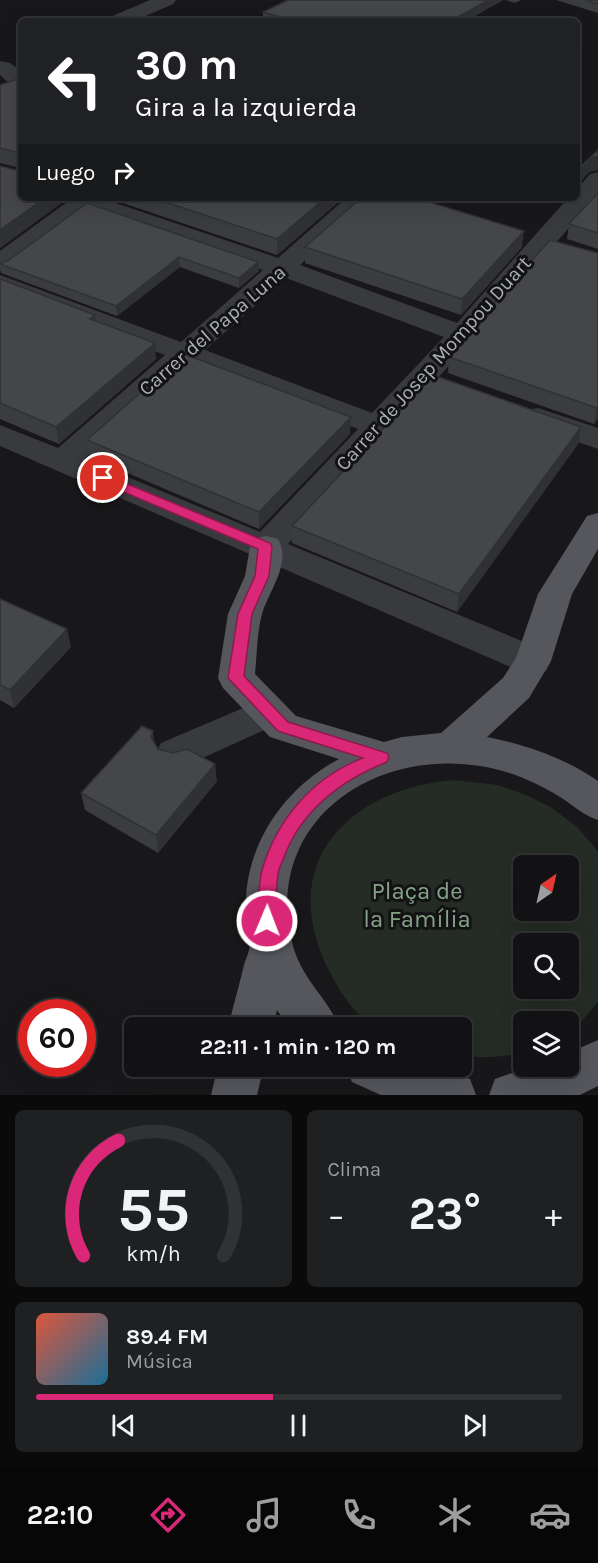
<!DOCTYPE html>
<html lang="es">
<meta charset="utf-8">
<style>
:root{--surface:#121214;--page:#1f2022;--text:#f1f3f6;--muted:#9c9ea0;--line:#313234;--accent:#db2777}
body{margin:0;font-family:Karla,sans-serif;background:var(--page);color:var(--text);height:100vh;display:flex;flex-direction:column;font-size:22px;white-space:nowrap}
*{box-sizing:border-box;margin:0}
p{font-size:20px;color:var(--muted)}
.icon{flex:none;width:33px;height:33px;fill:none;stroke:currentColor;stroke-width:2;stroke-linecap:round;stroke-linejoin:round}
.map{position:relative;height:1095px;overflow:hidden}
.details{display:flex;flex-direction:column;gap:15px;padding:15px;background:#0a0a0b;flex:1}
.details>*{flex:none}
.top-card{position:absolute;left:18px;top:18px;width:562px;height:183px;border-radius:9px;box-shadow:0 6px 24px #0002,0 0 0 2px var(--line);background:#202124;color:#fff;overflow:hidden}
.needle{width:39px;rotate:34deg}
.buttons{position:absolute;left:513px;top:855px;display:grid;gap:12px}
.buttons a{display:grid;place-items:center;width:66px;height:66px;border-radius:9px;background:var(--surface);box-shadow:0 6px 24px #0002,0 0 0 2px var(--line);font-size:30px}
.speed{position:absolute;left:18px;top:999px;display:flex;gap:12px;font-size:30px;font-weight:700;text-align:center}
.speed>*{display:grid;place-content:center;width:78px;height:78px;border-radius:50%;background:var(--surface);box-shadow:0 6px 24px #0002,0 0 0 2px var(--line);line-height:1}
.speed .limit{border:9px solid #d22;background:#fff;color:#111}
.pin{position:absolute;display:grid;place-items:center;width:51px;height:51px;color:#fff;margin:-26px;border:3px solid #fff;border-radius:50%;box-shadow:0 2px 6px #0007}
.me{position:absolute;width:66px;margin:-33px;rotate:1deg;stroke-linejoin:round;filter:drop-shadow(0 0 4px #0008)}
.turn{display:flex;align-items:center;gap:21px;height:126px;padding:0 18px;font-size:27px}
.turn .icon{width:78px;height:78px;stroke-width:2.5}
.turn b{display:block;font-size:42px;line-height:51px}
.then{display:flex;align-items:center;height:57px;padding:0 18px;background:#0003;gap:12px;font-size:22px}
.big{font-size:45px;font-weight:700;line-height:1.1}
.details .widget{flex:1;display:flex;flex-direction:column;justify-content:center;gap:9px;min-width:0;padding:0 21px;border-radius:9px;background:var(--page)}
.details .dial{align-items:center;gap:0}
.dial svg{height:156px;overflow:visible;fill:none;stroke:var(--line);stroke-width:7;stroke-linecap:round;text-anchor:middle}
.dial text{fill:var(--text);stroke:none}
.song{display:flex;align-items:center;gap:18px}
.cover{width:72px;height:72px;border-radius:9px;background:linear-gradient(135deg,hsl(10 70% 55%),hsl(200 70% 35%))}
.played{height:6px;border-radius:3px;background:linear-gradient(90deg,var(--accent) 45%,var(--line) 45%)}
.keys{display:flex;justify-content:space-around;direction:ltr}
.heat{display:flex;justify-content:space-between;align-items:center;font-size:33px;direction:ltr}
.details .tiles{flex:1;display:grid;gap:15px;grid-template-columns:1fr 1fr}
.widget:last-child{grid-column:span 2}
.trip{position:absolute;left:124px;top:1017px;width:348px;height:60px;border-radius:9px;background:var(--surface);box-shadow:0 6px 24px #0002,0 0 0 2px var(--line);font-weight:700;line-height:60px;text-align:center}
.menu{display:flex;height:96px;justify-content:space-around;align-items:center;background:#070708;color:var(--muted)}
.menu .icon{width:42px;height:42px}
.menu .selected{color:var(--accent)}
.menu b{font-size:27px;color:var(--text)}
.map>svg:first-child{display:block}
.green{fill:#242c25;fill-rule:evenodd}
.lines{fill:none;stroke-linecap:round;stroke-linejoin:round}
.minor{fill:#393a3e;fill-rule:evenodd}
.major{fill:#56575d;fill-rule:evenodd}
.wall{fill:#3b3c40}
.shaded-wall{fill:#303134}
.building{fill:#45464a;stroke:#303134;stroke-width:1.5}
.route{fill:#db2777;stroke:#8e194d;stroke-width:1.5}
.labels{text-anchor:middle;stroke-width:6;stroke-linejoin:round;paint-order:stroke}
.street-label{font-size:20px;fill:#abb0b8;stroke:#131315}
.near-park-label{font-size:24px;fill:#84a286;stroke:#131315}
</style>
<div class="map">
<svg width="598" height="1095" viewBox="0 0 598 1095">
<rect width="100%" height="100%" fill="#18181a"/>
<!-- green -->
<path class="green" d="M454,780L498,785L526,795L552,808L577,827L596,849L598,852V1002L581,1022L569,1031L568,1022H524L523,1052C503,1058 483,1058 462,1056V1028C447,1028 385,1031 376,1027C359,1021 340,992 332,976C273,869 344,789 454,780ZM524,866H568V910H524ZM524,944H568V988H524Z"/>
<g class="lines">
<!-- minor -->
<g class="minor">
<path d="M150,0H176L173,4L134,21H107L110,17Z"/>
<path d="M0,61L10,63L21,71V88L13,87L0,75Z"/>
<path d="M598,172V194L472,340L288,544L546,651L551,661L546,671L533,675L520,671L0,446V425L58,448L165,355L0,292V275L181,342L263,270L88,210L9,268L0,271V251L67,202L65,198H101L278,258L346,198H373L300,265L457,323L568,198H578V188L590,174ZM286,278L444,337L372,413L205,350ZM189,364L358,429L260,532L84,459Z"/>
<path d="M538,408L598,428V449L527,424L523,417L527,410Z"/>
<path d="M269,697L282,702L288,712L282,722L187,765L174,769L161,765L155,754L161,743Z"/>
</g>
<!-- major -->
<g class="major">
<path d="M598,513V549L572,594L551,661L529,698L487,737C526,745 565,758 598,781V820C583,815 573,805 560,797C536,782 508,770 480,766C369,748 261,826 293,946C303,981 327,997 340,1028H289L277,1010L273,1028H228C233,1007 239,986 244,965C246,959 250,950 250,943C250,928 245,913 246,898C249,838 288,786 339,759L270,737L223,688L218,678L228,614L245,576L250,547L254,539L266,536L278,539C292,563 269,590 262,614C257,632 257,655 255,674L296,716L384,742L402,737L441,733L503,678L516,658L538,594L587,516Z"/>
<path d="M598,1040V1086L580,1095H489L495,1079C520,1069 542,1066 568,1066V1053Z"/>
<path d="M218,1066H264L257,1095H211Z"/>
<path d="M345,1066H429L470,1079L476,1095H381L352,1082Z"/>
</g>
</g>
<!-- wall -->
<g class="wall">
<path d="M503,0L466,21H263V12Z"/>
<path d="M506,0H521L515,3Z"/>
<path d="M556,0H598V13Z"/>
<path d="M20,78L21,198H64V201L0,248V166L20,171V168L0,163V85Z"/>
<path d="M598,193V249L567,239L569,224Z"/>
<path d="M108,198H343L277,255Z"/>
<path d="M87,203L259,271L239,288L180,267L117,316L1,273L0,263L9,260Z"/>
<path d="M305,247H522L461,315L305,263Z"/>
<path d="M598,253V418L594,424L448,373L449,357L489,314V309Z"/>
<path d="M0,279L95,315L96,321L156,359L59,444L0,419Z"/>
<path d="M581,427L578,444L457,612L292,543V526Z"/>
<path d="M350,434L259,529L90,457L87,440Z"/>
<path d="M0,599L71,647L14,708L0,700Z"/>
<path d="M154,743L158,749L217,781L158,853L85,810L81,793Z"/>
</g>
<!-- shaded-wall -->
<g class="shaded-wall">
<path d="M488,0H503L466,21H451Z"/>
<path d="M598,156V170L589,172L578,185L579,172L592,157Z"/>
<path d="M45,198H64V201L0,248V230Z"/>
<path d="M325,198H343L277,255V239Z"/>
<path d="M524,231L522,247L461,315L462,299Z"/>
<path d="M179,257L180,267L117,316L116,306Z"/>
<path d="M258,262L259,271L239,288V278Z"/>
<path d="M95,315L97,332L90,319Z"/>
<path d="M155,343L156,359L59,444L56,427Z"/>
<path d="M598,406V418L594,424L597,408Z"/>
<path d="M351,417L350,434L259,529V512Z"/>
<path d="M581,427L578,444L457,612L459,594Z"/>
<path d="M67,629L71,647L14,708L10,690Z"/>
<path d="M153,731L155,749L151,737Z"/>
<path d="M215,764L217,781L158,853L156,835Z"/>
</g>
<!-- building -->
<g class="building">
<path d="M288,0H488L451,21H406L403,20L401,21H274L281,17L263,12Z"/>
<path d="M586,0H598V4Z"/>
<path d="M20,78H21V198H45L0,230V166L20,171V153L0,148V85Z"/>
<path d="M598,150V156L592,157L579,172H578V169Z"/>
<path d="M598,193V233L569,224Z"/>
<path d="M153,198H325L277,239Z"/>
<path d="M361,198H416L524,231L462,299L305,247Z"/>
<path d="M87,203L258,262L239,278L179,257L116,306L0,264L9,260Z"/>
<path d="M550,240L598,253V406L597,408L449,357L493,310L489,309Z"/>
<path d="M0,279L95,315L90,319L155,343L56,427L0,403Z"/>
<path d="M184,354L351,417L259,512L87,440Z"/>
<path d="M433,375L581,427L459,594L292,526Z"/>
<path d="M0,599L67,629L10,690L0,685Z"/>
<path d="M142,726L153,731L151,737L158,749L173,753L187,749L215,764L156,835L81,793Z"/>
</g>
<!-- route -->
<path class="route" d="M103,474L270,543L272,547L269,576L252,614L244,676L288,722L387,753L389,757L387,762C342,780 305,807 286,852C284,859 279,867 278,874C276,889 276,905 275,921L273,926L267,929L261,926L258,921C259,905 258,885 262,870C277,819 313,777 363,758L278,731L228,678L238,614L255,576L258,549L98,481L97,478L98,475Z"/>
<g class="labels">
<!-- street labels -->
<g class="street-label">
<text transform="translate(212 330) rotate(-41)" y="7">Carrer del Papa Luna</text>
<text transform="translate(433 363) rotate(-48)" y="7">Carrer de Josep Mompou Duart</text>
</g>
<!-- near-park labels -->
<g class="near-park-label">
<text x="417" y="899">Plaça de<tspan x="417" dy="28">la Família</tspan></text>
</g>
</g>
</svg>
<div class="buttons">
<a><svg class="needle" viewBox="-14 -14 28 28"><path d="M0-13l5 13h-10z" fill="#e53935"/><path d="M0 13l5-13h-10z" fill="#9c9ea0"/></svg></a>
<a><svg class="icon" aria-label="search" viewBox="0 0 24 24"><circle cx="10" cy="10" r="6"/><path d="M15 15l6 6"/></svg></a>
<a><svg class="icon" aria-label="layers" viewBox="0 0 24 24"><path d="M12 4l9 5-9 5-9-5zM3 14l9 5 9-5"/></svg></a>
</div>
<div class="speed"><div class="limit">60</div></div>
<div class="pin" style="left:103px;top:478px;background:#d93025"><svg class="icon" aria-label="arrive" viewBox="0 0 24 24"><path d="M6 21V4h12l-3 4 3 4H6"/></svg></div>
<svg class="me" style="left:267px;top:921px" viewBox="-20 -20 40 40"><circle r="17" fill="#db2777" stroke="#fff" stroke-width="3"/><path d="M0-11L8 9 0 5-8 9z" fill="#fff"/></svg>
<div class="trip">22:11 · 1 min · 120 m</div>
<div class="top-card">
<div class="turn"><svg class="icon" aria-label="left" viewBox="0 0 24 24"><path d="M17 20v-9H6M10 6l-5 5 5 5"/></svg><div><b>30 m</b>Gira a la izquierda</div></div>
<div class="then">Luego<svg class="icon" aria-label="right" viewBox="0 0 24 24"><path d="M7 20v-9h11M14 6l5 5-5 5"/></svg></div>
</div>
</div>
<section class="details">
<div class="tiles">
<div class="widget dial"><svg viewBox="0 0 100 80">
<path d="M14 69A42 42 0 1 1 86 69"/>
<path d="M14 69A42 42 0 0 1 32 10" stroke="#db2777"/>
<text x="50" y="56" font-size="32" font-weight="700">55</text>
<text x="50" y="72" font-size="11">km/h</text>
</svg></div>
<div class="widget"><p>Clima</p>
<div class="heat"><a>−</a><b class="big">23°</b><a>+</a></div>
</div>
<div class="widget">
<div class="song"><i class="cover"></i><div><b>89.4 FM</b><p>Música</p></div></div>
<div class="played"></div>
<div class="keys"><svg class="icon" aria-label="previous" viewBox="0 0 24 24"><path d="M18 5L8 12l10 7zM5 5v14"/></svg><svg class="icon" aria-label="pause" viewBox="0 0 24 24"><path d="M8 5v14M16 5v14"/></svg><svg class="icon" aria-label="next" viewBox="0 0 24 24"><path d="M6 5l10 7-10 7zM19 5v14"/></svg></div>
</div>
</div>
</section>
<nav class="menu">
<b>22:10</b>
<svg class="icon selected" aria-label="directions" viewBox="0 0 24 24"><path d="M12 3l9 9-9 9-9-9zM9 14v-3h6M13 9l2 2-2 2"/></svg>
<svg class="icon" aria-label="music" viewBox="0 0 24 24"><path d="M9 18V5l10-2v13"/><circle cx="6" cy="18" r="3"/><circle cx="16" cy="16" r="3"/></svg>
<svg class="icon" aria-label="phone" viewBox="0 0 24 24"><path d="M5 4h4l2 5-3 2q2 4 5 5l2-3 5 2v4C11 20 4 13 5 4z"/></svg>
<svg class="icon" aria-label="climate" viewBox="0 0 24 24"><path d="M12 3v18M4 7l16 10M4 17L20 7"/></svg>
<svg class="icon" aria-label="car" viewBox="0 0 24 24"><path d="M5 17H2v-5l4-1 3-4h7l3 4 3 1v5h-3M9 17h6M6 11h13"/><circle cx="7" cy="17" r="2"/><circle cx="17" cy="17" r="2"/></svg>
</nav>
